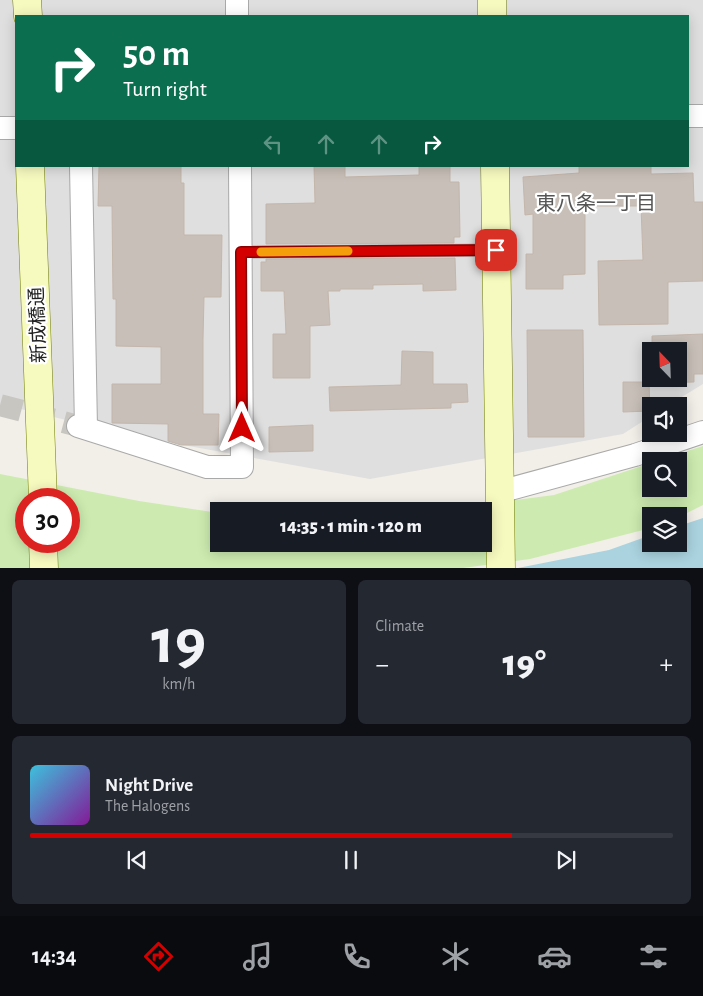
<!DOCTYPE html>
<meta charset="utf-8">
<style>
:root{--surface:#171b24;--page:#242831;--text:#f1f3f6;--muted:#9ea1a6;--line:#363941;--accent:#d40000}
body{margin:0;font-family:"Alegreya Sans","Noto Sans JP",sans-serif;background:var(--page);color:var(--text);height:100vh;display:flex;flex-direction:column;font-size:19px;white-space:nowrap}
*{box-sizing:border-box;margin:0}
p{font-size:16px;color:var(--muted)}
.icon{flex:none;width:28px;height:28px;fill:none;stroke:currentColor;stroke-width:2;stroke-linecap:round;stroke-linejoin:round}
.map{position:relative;height:568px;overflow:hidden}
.side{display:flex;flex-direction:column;gap:12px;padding:12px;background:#0d0f14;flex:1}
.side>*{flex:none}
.guide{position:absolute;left:15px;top:15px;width:674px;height:152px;border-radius:0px;box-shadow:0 2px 12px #0003;background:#0b6e4f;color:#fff;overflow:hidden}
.needle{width:32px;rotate:337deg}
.fabs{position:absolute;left:642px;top:342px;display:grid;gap:10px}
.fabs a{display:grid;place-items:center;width:45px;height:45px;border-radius:0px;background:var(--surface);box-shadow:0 2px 12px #0003;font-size:25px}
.speed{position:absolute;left:15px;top:488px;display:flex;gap:10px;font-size:25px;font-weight:700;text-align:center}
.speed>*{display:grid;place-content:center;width:65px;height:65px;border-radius:50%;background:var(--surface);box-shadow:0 2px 12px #0003;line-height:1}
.speed .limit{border:8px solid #d22;background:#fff;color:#111}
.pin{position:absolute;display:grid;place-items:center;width:42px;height:42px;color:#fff;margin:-21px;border-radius:10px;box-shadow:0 2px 8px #0006}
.me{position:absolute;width:55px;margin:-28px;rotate:0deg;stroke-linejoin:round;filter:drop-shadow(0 0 4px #0008)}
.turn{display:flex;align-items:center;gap:18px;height:105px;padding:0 25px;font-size:22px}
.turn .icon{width:65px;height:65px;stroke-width:2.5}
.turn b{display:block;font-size:35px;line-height:42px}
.lanes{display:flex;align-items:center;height:48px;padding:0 25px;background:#0003;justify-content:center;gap:25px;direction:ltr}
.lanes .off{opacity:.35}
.big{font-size:38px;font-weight:800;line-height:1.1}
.side .tile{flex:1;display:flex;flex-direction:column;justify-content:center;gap:8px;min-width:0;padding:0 18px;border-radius:8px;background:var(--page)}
.side .dial{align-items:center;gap:0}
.dial b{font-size:65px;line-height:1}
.song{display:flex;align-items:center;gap:15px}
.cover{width:60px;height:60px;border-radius:8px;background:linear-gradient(135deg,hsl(190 70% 55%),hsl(290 70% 35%))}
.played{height:5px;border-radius:2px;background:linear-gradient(90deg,var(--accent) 75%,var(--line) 75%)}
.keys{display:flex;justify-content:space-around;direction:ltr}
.heat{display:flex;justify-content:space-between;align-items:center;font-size:28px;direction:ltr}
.side .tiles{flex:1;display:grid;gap:12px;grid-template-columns:1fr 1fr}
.tile:last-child{grid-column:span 2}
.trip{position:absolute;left:210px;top:502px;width:282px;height:50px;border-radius:0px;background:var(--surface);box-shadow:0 2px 12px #0003;font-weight:800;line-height:50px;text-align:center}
.tab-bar{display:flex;height:80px;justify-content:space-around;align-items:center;background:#090b0e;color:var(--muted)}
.tab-bar .icon{width:35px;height:35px}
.tab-bar .selected{color:var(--accent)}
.tab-bar b{font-size:22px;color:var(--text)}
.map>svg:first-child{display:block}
.residential{fill:#e0dfdf;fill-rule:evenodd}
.grass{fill:#cdebb0;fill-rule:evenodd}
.water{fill:#aad3df}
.building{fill:#c7bfb8;stroke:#c4b6ab}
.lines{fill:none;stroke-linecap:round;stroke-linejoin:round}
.street-tunnel{stroke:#c8c6c1;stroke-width:22;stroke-dasharray:22 11;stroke-linecap:butt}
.lane-casing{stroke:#a9a9a9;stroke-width:13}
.street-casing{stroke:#a9a9a9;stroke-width:24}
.secondary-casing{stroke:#707d05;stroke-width:29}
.lane{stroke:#fff;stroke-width:11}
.street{stroke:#fff;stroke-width:22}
.secondary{stroke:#f7fabf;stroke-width:28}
.route-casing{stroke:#8a0000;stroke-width:12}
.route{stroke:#d40000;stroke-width:9}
.slow{stroke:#f59e0b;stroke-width:9}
.labels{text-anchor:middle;stroke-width:4.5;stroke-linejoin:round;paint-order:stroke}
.street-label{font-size:19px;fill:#222;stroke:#fff}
.neighbourhood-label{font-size:20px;fill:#555;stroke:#fff}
</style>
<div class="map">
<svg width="703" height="569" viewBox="0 0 703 569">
<rect width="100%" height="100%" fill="#f2efe9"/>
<!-- residential -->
<path class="residential" d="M0,0H703V384L667,406H651V416L623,434L370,479L128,435L0,404ZM16,16H688V166H16ZM651,351H679V379H651Z"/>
<!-- grass -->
<path class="grass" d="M703,446V505L679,517L651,516V528L530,559L463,568L0,569V474L139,501L219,513V544H484V511H431L554,495L651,463V489H679V461H656ZM26,499H69V541H26Z"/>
<!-- water -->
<path class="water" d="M703,518V568H518L609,550L651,535V544H679V526Z"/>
<!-- building -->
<g class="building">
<path d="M99,166H181V183H184V235H222L221,297H204L203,339V414H219L218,445H181L168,441V424L112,423V384H161V347L116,346V299H113L112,206H98Z"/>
<path d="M314,166H345V177L419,175V166H450V182H459L460,237H454V243L266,244V204L315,203Z"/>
<path d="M579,166H651V174L693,173L694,202H703V281L668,282V324L599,325L598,261L643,260L641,206H585V274L563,275V289H526V254H533V214L525,215L523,177L579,173Z"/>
<path d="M455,258L456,290L423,291V284L373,285V289H340V291H328L330,325L310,326V378H273V334H286L284,291H261V262H266V259Z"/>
<path d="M527,330H583L584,437H528Z"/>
<path d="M703,334V374H694V382L653,383V379H679V351H652V336Z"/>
<path d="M402,351L433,352V384H467L468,402L451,403V408L330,411L329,387L401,385Z"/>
<path d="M623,382H649L650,411L623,412Z"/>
<path d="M313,425V451L269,452V427Z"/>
</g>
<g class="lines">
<!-- street-tunnel -->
<path class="street-tunnel" d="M0,405L78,426"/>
<!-- lane casing -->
<g class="lane-casing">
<path id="lane" d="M241,252L496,250"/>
</g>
<!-- street casing -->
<g class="street-casing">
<g id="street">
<path d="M237,0V16"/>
<path d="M688,116H703"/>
<path d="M0,128H16"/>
<path d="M81,166L86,428"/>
<path d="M78,426L207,467H242L240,166"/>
<path d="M499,492L635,455L703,432"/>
</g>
</g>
<!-- secondary casing -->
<g class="secondary-casing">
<g id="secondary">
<path d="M27,0L28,16"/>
<path d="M492,0V16"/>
<path d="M30,166L43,499"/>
<path d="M495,166L501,569"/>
<path d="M43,541L44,569"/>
</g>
</g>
<!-- lane -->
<use href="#lane" class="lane"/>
<!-- street -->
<use href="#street" class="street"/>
<!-- secondary -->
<use href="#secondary" class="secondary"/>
</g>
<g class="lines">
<!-- route casing -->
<g class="route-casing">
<path id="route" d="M242,428L241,252L496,250"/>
</g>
<!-- route -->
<use href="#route" class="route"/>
<!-- slow -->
<path class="slow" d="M261,252L348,251"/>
</g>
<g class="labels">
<!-- street labels -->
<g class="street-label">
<text transform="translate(37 325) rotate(-92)" y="7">新成橋通</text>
</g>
<!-- neighbourhood labels -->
<g class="neighbourhood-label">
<text x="596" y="210">東八条一丁目</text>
</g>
</g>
</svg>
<div class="fabs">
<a><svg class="needle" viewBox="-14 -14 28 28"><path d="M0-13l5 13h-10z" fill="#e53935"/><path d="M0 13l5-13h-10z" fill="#9ea1a6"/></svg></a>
<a><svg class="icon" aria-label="sound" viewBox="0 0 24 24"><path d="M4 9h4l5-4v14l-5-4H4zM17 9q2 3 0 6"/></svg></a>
<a><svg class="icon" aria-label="search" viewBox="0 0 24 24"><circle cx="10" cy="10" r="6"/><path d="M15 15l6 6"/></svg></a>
<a><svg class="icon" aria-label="layers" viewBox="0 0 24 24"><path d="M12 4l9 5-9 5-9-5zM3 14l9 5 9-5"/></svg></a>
</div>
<div class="speed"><div class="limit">30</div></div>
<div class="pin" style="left:496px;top:250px;background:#d93025"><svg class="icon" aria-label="arrive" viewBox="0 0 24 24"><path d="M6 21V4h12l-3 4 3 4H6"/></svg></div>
<svg class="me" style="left:242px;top:428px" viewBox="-20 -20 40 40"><path d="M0-17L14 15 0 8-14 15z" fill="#d40000" stroke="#fff" stroke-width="4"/></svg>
<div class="trip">14:35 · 1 min · 120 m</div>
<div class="guide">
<div class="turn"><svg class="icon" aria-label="right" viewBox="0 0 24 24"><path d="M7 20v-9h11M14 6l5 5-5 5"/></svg><div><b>50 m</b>Turn right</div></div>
<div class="lanes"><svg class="icon off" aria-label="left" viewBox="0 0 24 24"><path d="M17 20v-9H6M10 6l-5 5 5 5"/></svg><svg class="icon off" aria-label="ahead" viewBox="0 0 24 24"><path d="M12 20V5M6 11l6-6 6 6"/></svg><svg class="icon off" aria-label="ahead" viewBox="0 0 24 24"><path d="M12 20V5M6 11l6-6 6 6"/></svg><svg class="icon" aria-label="right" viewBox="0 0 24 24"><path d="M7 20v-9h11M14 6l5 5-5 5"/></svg></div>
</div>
</div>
<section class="side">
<div class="tiles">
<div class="tile dial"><b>19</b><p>km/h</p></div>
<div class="tile"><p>Climate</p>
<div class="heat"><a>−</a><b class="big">19°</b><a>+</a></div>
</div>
<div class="tile">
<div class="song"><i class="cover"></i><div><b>Night Drive</b><p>The Halogens</p></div></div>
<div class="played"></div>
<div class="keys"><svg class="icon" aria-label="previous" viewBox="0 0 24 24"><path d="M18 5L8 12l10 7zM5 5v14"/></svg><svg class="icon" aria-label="pause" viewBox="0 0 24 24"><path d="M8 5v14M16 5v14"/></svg><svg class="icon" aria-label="next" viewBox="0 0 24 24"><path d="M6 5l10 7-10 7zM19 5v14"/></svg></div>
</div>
</div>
</section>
<nav class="tab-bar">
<b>14:34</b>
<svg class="icon selected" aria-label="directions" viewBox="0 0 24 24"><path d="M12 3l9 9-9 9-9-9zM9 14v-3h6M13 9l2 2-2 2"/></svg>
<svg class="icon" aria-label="music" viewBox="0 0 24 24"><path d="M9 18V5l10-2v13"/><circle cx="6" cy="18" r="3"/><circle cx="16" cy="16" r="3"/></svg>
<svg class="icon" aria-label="phone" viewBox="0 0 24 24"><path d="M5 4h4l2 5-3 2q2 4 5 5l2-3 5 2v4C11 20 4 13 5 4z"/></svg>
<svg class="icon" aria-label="climate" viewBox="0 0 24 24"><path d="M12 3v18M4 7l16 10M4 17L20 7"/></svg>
<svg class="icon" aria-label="car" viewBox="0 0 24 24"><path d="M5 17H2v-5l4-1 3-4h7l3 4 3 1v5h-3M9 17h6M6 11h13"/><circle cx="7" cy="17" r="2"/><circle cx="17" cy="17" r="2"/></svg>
<svg class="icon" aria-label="filters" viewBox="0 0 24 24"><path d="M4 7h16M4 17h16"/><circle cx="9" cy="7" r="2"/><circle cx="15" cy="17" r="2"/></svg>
</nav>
